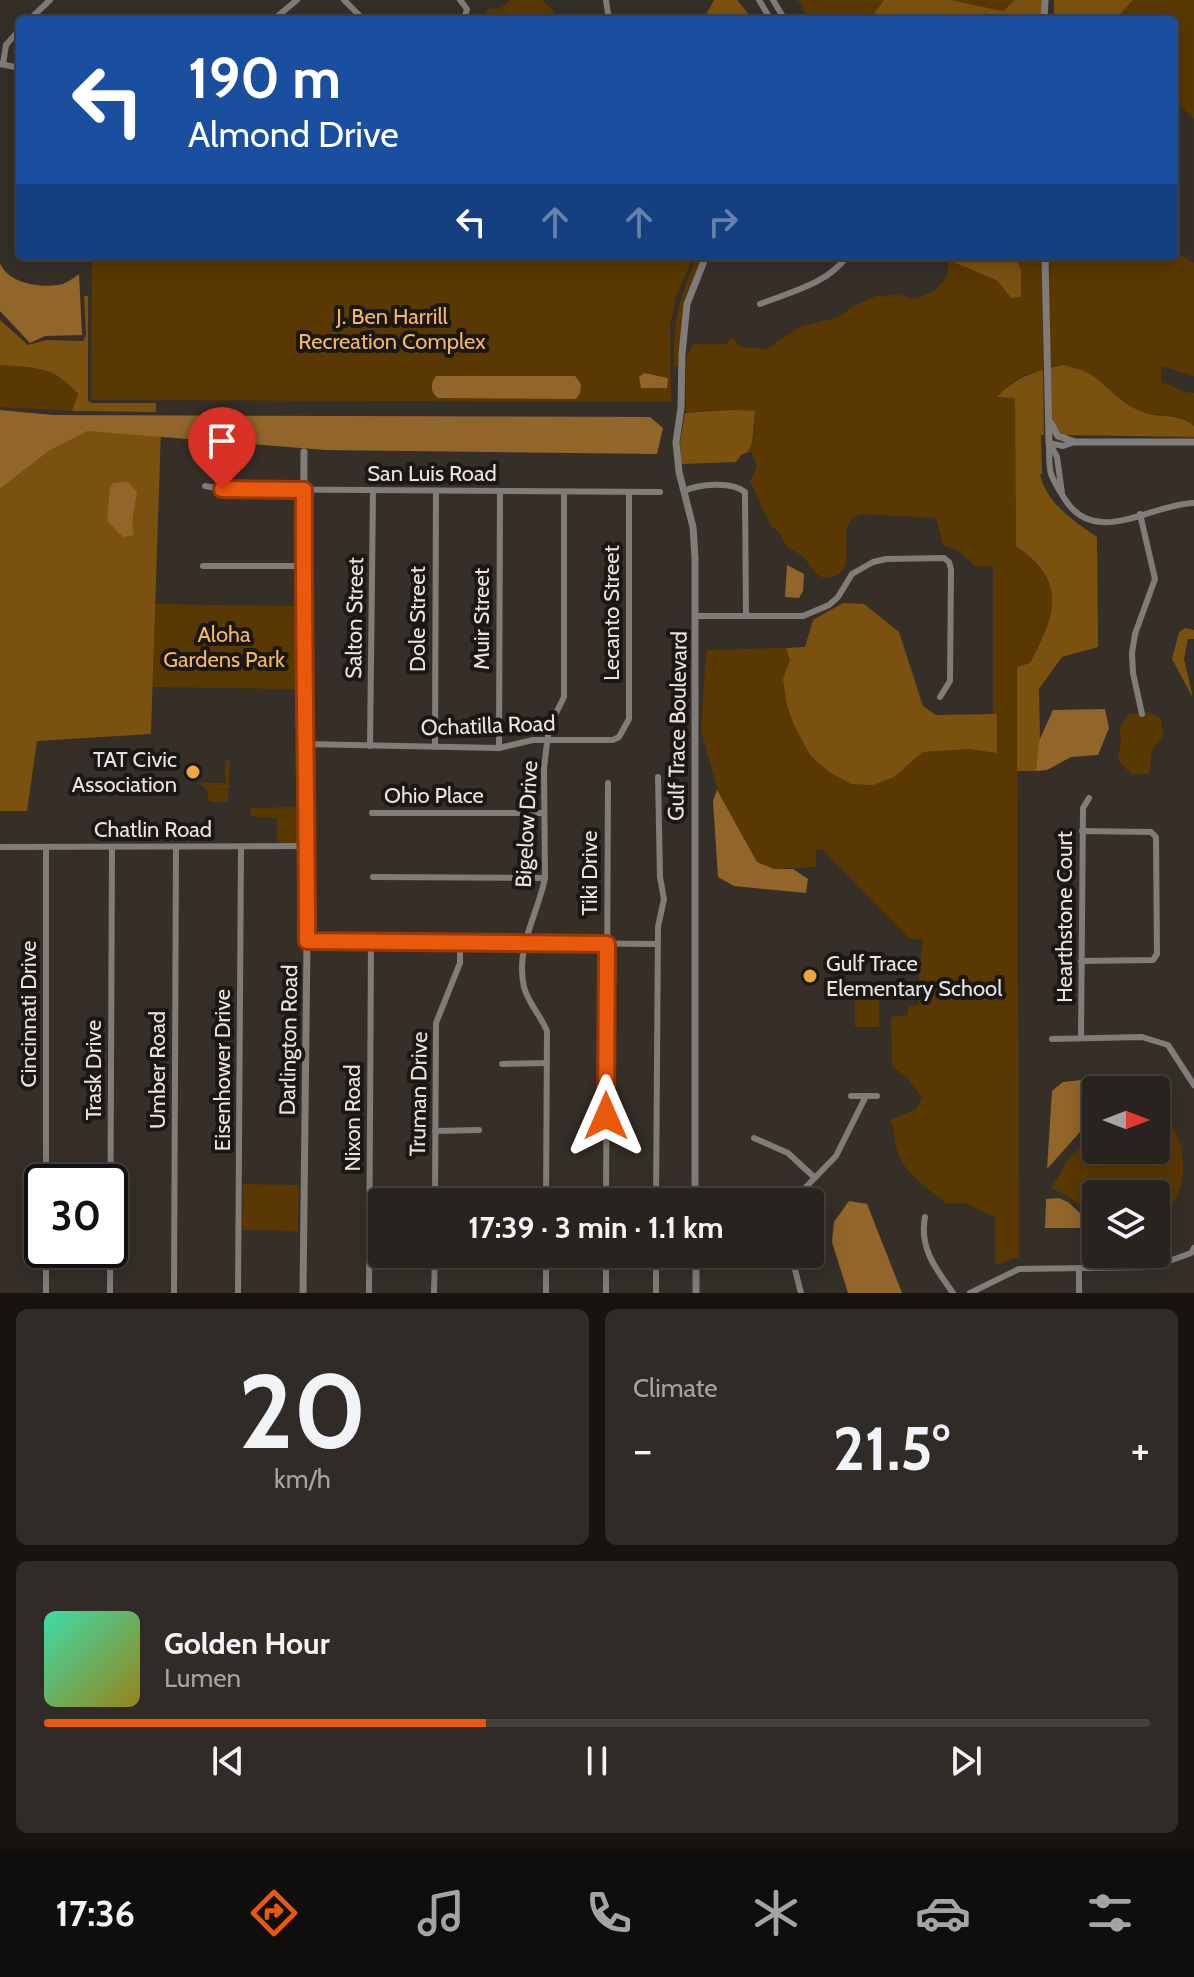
<!DOCTYPE html>
<meta charset="utf-8">
<style>
:root{--surface:#28231e;--page:#302b27;--text:#f1f3f6;--muted:#a5a4a4;--line:#44403c;--accent:#ea580c}
body{margin:0;font-family:Cabin,sans-serif;background:var(--page);color:var(--text);height:100vh;display:flex;flex-direction:column;font-size:30px;white-space:nowrap}
*{box-sizing:border-box;margin:0}
p{font-size:26px;color:var(--muted)}
.icon{flex:none;width:44px;height:44px;fill:none;stroke:currentColor;stroke-width:2;stroke-linecap:round;stroke-linejoin:round}
.map{position:relative;height:1293px;overflow:hidden}
.sheet{display:flex;flex-direction:column;gap:16px;padding:16px;background:#161310;flex:1}
.sheet>*{flex:none}
.guide{position:absolute;left:16px;top:16px;width:1162px;height:244px;border-radius:8px;box-shadow:0 4px 20px #0003,0 0 0 2px var(--line);background:#1a4fa0;color:#fff;overflow:hidden}
.needle{width:52px;rotate:90deg}
.tools{position:absolute;left:1082px;top:1076px;display:grid;gap:16px}
.tools a{display:grid;place-items:center;width:88px;height:88px;border-radius:8px;background:var(--surface);box-shadow:0 4px 20px #0003,0 0 0 2px var(--line);font-size:40px}
.speed{position:absolute;left:24px;top:1164px;display:flex;gap:16px;font-size:40px;font-weight:700;text-align:center}
.speed>*{display:grid;place-content:center;width:104px;height:104px;border-radius:50%;background:var(--surface);box-shadow:0 4px 20px #0003,0 0 0 2px var(--line);line-height:1}
.speed .limit{border:4px solid #111;border-radius:12px;background:#fff;color:#111}
.pin{position:absolute;display:grid;place-items:center;width:68px;height:68px;color:#fff;margin:-82px -34px;border-radius:50% 50% 50% 0;rotate:-45deg;box-shadow:0 0 8px #0007}
.pin .icon{rotate:45deg}
.me{position:absolute;width:88px;margin:-44px;rotate:0deg;stroke-linejoin:round;filter:drop-shadow(0 0 6px #0008)}
.turn{display:flex;align-items:center;gap:28px;height:168px;padding:0 40px;font-size:36px}
.turn .icon{width:104px;height:104px;stroke-width:2.5}
.turn b{display:block;font-size:56px;line-height:68px}
.lanes{display:flex;align-items:center;height:76px;padding:0 40px;background:#0003;justify-content:center;gap:40px;direction:ltr}
.lanes .off{opacity:.35}
.big{font-size:60px;font-weight:700;line-height:1.1}
.sheet .widget{flex:1;display:flex;flex-direction:column;justify-content:center;gap:12px;min-width:0;padding:0 28px;border-radius:12px;background:var(--page)}
.sheet .dial{align-items:center;gap:0}
.dial b{font-size:104px;line-height:1}
.song{display:flex;align-items:center;gap:24px}
.cover{width:96px;height:96px;border-radius:12px;background:linear-gradient(135deg,hsl(160 70% 55%),hsl(50 70% 35%))}
.played{height:8px;border-radius:4px;background:linear-gradient(90deg,var(--accent) 40%,var(--line) 40%)}
.keys{display:flex;justify-content:space-around;direction:ltr}
.heat{display:flex;justify-content:space-between;align-items:center;font-size:44px;direction:ltr}
.sheet .tiles{flex:1;display:grid;gap:16px;grid-template-columns:1fr 1fr}
.widget:last-child{grid-column:span 2}
.trip{position:absolute;left:368px;top:1188px;width:456px;height:80px;border-radius:8px;background:var(--surface);box-shadow:0 4px 20px #0003,0 0 0 2px var(--line);font-weight:700;line-height:80px;text-align:center}
.tabs{display:flex;height:128px;justify-content:space-around;align-items:center;background:#100e0c;color:var(--muted)}
.tabs .icon{width:56px;height:56px}
.tabs .active{color:var(--accent)}
.tabs b{font-size:36px;color:var(--text)}
.map>svg:first-child{display:block}
.green{fill:#593802}
.forest{fill:#7b5110}
.water{fill:#92662a}
.lines{fill:none;stroke-linecap:round;stroke-linejoin:round}
.minor{stroke:#807c79;stroke-width:6}
.tertiary{stroke:#807c79;stroke-width:7}
.route-casing{stroke:#983908;stroke-width:20}
.route{stroke:#ea580c;stroke-width:14}
.poi-dot{fill:#f0a63f;stroke:#1a1815;stroke-width:3}
.labels{text-anchor:middle;stroke-width:8;stroke-linejoin:round;paint-order:stroke}
.park-label{font-size:22px;fill:#f7b664;stroke:#1a1815}
.street-label{font-size:22px;fill:#e8e4e0;stroke:#1a1815}
.poi-label{font-size:22px;fill:#e8e4e0;stroke:#1a1815;text-anchor:end}
</style>
<div class="map">
<svg width="1194" height="1293" viewBox="0 0 1194 1293">
<rect width="100%" height="100%" fill="#352f28"/>
<!-- green -->
<g class="green">
<path d="M511,0H542L553,10L555,20H482L488,9L500,8Z"/>
<path d="M798,0H884L869,20H809Z"/>
<path d="M950,0H1015L1003,11Z"/>
<path d="M1133,0H1194V119L1174,100V20H1115Z"/>
<path d="M1174,250L1194,263V376L1161,366V382L1185,392L1194,393V426C1177,412 1167,418 1147,413C1112,404 1090,355 1050,368L1049,256H1174Z"/>
<path d="M92,256H694L676,296L670,328L671,402L91,400Z"/>
<path d="M697,256H702L683,304L679,367H674C674,318 678,301 697,256Z"/>
<path d="M1014,256H1042L1043,370L1024,375L1007,386L1015,397L1016,546C1068,583 1056,614 1030,663L1017,667L1019,1257L995,1265V1217L964,1203L947,1204C932,1191 909,1177 900,1158C894,1146 896,1132 890,1120L916,1109L922,1098L908,1079L892,1066L891,1017L907,1015L909,1007L919,1004V969L923,940L910,939L822,849L816,851V867L774,869L757,862L720,799L701,730L706,650L786,648L790,660L787,706L810,755L905,768L923,752L969,749L997,752V714H993V567L975,566L960,552L943,545L936,518L861,514C835,523 853,550 844,569C842,572 838,575 834,576C816,584 812,564 801,555C796,551 790,550 786,545C781,537 781,530 771,527L750,481L757,467L752,453L748,452L752,443L755,412H686V360L693,344H727L732,337L741,347L767,349L799,327L839,317L853,306L876,296L899,295L915,299L935,291L947,276L949,260L998,281L1011,297L1021,270Z"/>
<path d="M0,365C36,367 53,366 78,394L72,411L0,407Z"/>
<path d="M155,604L295,606V689L153,687Z"/>
<path d="M1150,712L1161,719L1164,735L1152,750L1149,774H1131L1118,760L1121,739L1119,727L1129,714Z"/>
<path d="M225,760L230,761L229,789H209L228,790V802H211L208,799L207,789L197,783H226Z"/>
<path d="M296,807L303,812L304,837L298,843H280L277,841V818L251,816L250,808Z"/>
<rect x="855" y="991" width="24" height="36"/>
<path d="M1156,1103L1162,1107C1168,1119 1178,1133 1181,1147C1187,1171 1181,1208 1156,1218V1194H1096V1216L1064,1194L1050,1188C1060,1178 1064,1162 1072,1155C1083,1144 1091,1141 1096,1125V1150H1156Z"/>
<path d="M243,1184L299,1185L298,1231L242,1230Z"/>
</g>
<!-- forest -->
<g class="forest">
<path d="M714,0H737L754,20H703Z"/>
<path d="M884,0H950L1003,11L1015,0H1041V20H949L905,17L901,20H869Z"/>
<path d="M1054,0H1133L1115,20H1054Z"/>
<path d="M950,256H1014L1021,270V297L1011,298L998,281L949,260Z"/>
<path d="M84,296H88V400L91,403H156V412L72,411L78,394C53,365 35,368 0,365V320L28,345L46,340L83,341L86,335Z"/>
<path d="M1063,365C1073,368 1084,369 1093,376C1111,389 1123,406 1146,413C1165,419 1176,412 1194,426V437L1064,435C1045,421 1050,389 1050,368Z"/>
<path d="M1043,370L1044,435H1041L1042,474H1040C1046,503 1074,521 1097,537L1098,647L1062,657L1039,689L1040,737L1036,771H1017V667L1030,663C1056,614 1068,582 1016,546L1015,398L997,397C1011,382 1024,375 1043,370Z"/>
<path d="M732,410L755,411L752,443L748,452L741,455L736,462L681,464L680,442L685,413Z"/>
<path d="M161,428L151,734L37,741L27,811H0V489L49,451L88,431Z"/>
<path d="M843,603L864,604L899,632L923,706L936,715L997,714V753L969,749L923,752L894,777L873,785L851,784L829,772L810,755L794,725L787,706L783,679L790,660L786,648L805,647L813,620Z"/>
<path d="M1185,628L1194,630V639H1188L1184,659L1193,698L1172,659L1179,632Z"/>
</g>
<!-- water -->
<g class="water">
<path d="M0,263C8,284 43,289 63,284C68,282 75,277 79,274L82,335L45,336L30,343L0,311Z"/>
<path d="M644,373L668,378L667,388H641L639,377Z"/>
<path d="M436,376H575L581,384L580,393L576,399L438,398C430,392 430,384 436,376Z"/>
<path d="M0,410L53,415L650,417L663,428L657,454L325,450L88,431L49,451L0,489Z"/>
<path d="M128,482L137,492L132,522L134,535L123,537L107,521L110,488L113,483Z"/>
<path d="M787,565L804,574L803,591L799,598L785,597Z"/>
<path d="M1105,709L1109,728L1098,755L1071,757L1047,770L1036,771L1039,741L1053,710Z"/>
<path d="M717,790L757,862L774,869H793L808,879L806,893L734,886L718,877L713,801Z"/>
<path d="M1119,1076L1145,1087L1096,1090V1114L1047,1169L1052,1091L1063,1082Z"/>
<path d="M1059,1198L1068,1202L1096,1228H1045L1046,1199Z"/>
<path d="M849,1201L867,1204L902,1293H848L832,1242L834,1222Z"/>
</g>
<g class="lines">
<!-- minor -->
<g class="minor">
<path d="M344,0L364,20"/>
<path d="M460,0L467,9L464,20"/>
<path d="M606,0L609,20"/>
<path d="M759,0L771,20"/>
<path d="M773,0L785,20"/>
<path d="M29,20L50,0"/>
<path d="M273,20L297,0"/>
<path d="M0,64L20,68"/>
<path d="M3,64L6,45L20,29"/>
<path d="M760,304C790,292 828,284 847,256"/>
<path d="M1049,443C1049,476 1049,474 1066,501C1097,547 1151,504 1194,503"/>
<path d="M1049,443L1063,446L1075,442"/>
<path d="M1051,446L1057,457L1062,493"/>
<path d="M205,486L222,489L660,492"/>
<path d="M684,491C699,484 732,481 745,492L746,615"/>
<path d="M1140,514L1155,579L1135,634L1132,653L1133,673L1142,714"/>
<path d="M203,566H304"/>
<path d="M696,616H803L829,605L838,597L852,574L873,562L886,559L944,558L949,562L951,569L950,681L940,697"/>
<path d="M304,744L499,748L533,740H613L619,737L629,719V492"/>
<path d="M370,746L373,490"/>
<path d="M435,747L436,491"/>
<path d="M499,748L500,491"/>
<path d="M372,813H543"/>
<path d="M0,847L307,846"/>
<path d="M373,877L545,878"/>
<path d="M307,941L657,944"/>
<path d="M1081,961L1153,960L1157,954L1156,837L1151,832L1082,831"/>
<path d="M1081,1038L1083,808L1089,798"/>
<path d="M1052,1039L1142,1037L1168,1045L1194,1085"/>
<path d="M502,1064L547,1063"/>
<path d="M851,1096H877"/>
<path d="M435,1131L479,1130"/>
<path d="M754,1138L788,1153L815,1178"/>
<path d="M46,1182V847"/>
<path d="M502,1198L546,1199"/>
<path d="M435,1202L436,1023L460,963V944"/>
<path d="M546,1202L547,1031C541,1016 528,1003 524,987C515,948 538,914 545,878L544,768L549,727L564,697V492"/>
<path d="M606,1202L608,783"/>
<path d="M656,1202L658,927L664,899L660,877L658,777"/>
<path d="M798,1202L803,1190L836,1156L866,1096"/>
<path d="M925,1217C919,1248 936,1269 953,1293"/>
<path d="M791,1254L801,1293"/>
<path d="M435,1265H480"/>
<path d="M46,1293V1250"/>
<path d="M110,1293L112,847"/>
<path d="M174,1293L176,847"/>
<path d="M238,1293L241,847"/>
<path d="M369,1293L371,943"/>
<path d="M434,1293L435,1254"/>
<path d="M546,1293V1254"/>
<path d="M606,1293V1254"/>
<path d="M656,1293V1254"/>
<path d="M970,1293L1019,1269L1153,1267L1191,1253L1194,1248"/>
<path d="M1079,1293V1269"/>
</g>
<!-- tertiary -->
<g class="tertiary">
<path d="M1044,20L1045,0"/>
<path d="M1045,256L1049,443"/>
<path d="M1050,422L1058,436L1075,442H1194"/>
<path d="M695,1202V558L693,527L679,472L676,442L681,408L682,354L687,304L706,256"/>
<path d="M696,1254V1293"/>
<path d="M303,1293L307,941L306,770L303,695L304,452"/>
</g>
</g>
<g class="lines">
<!-- route casing -->
<g class="route-casing">
<path id="route" d="M222,489L304,490C303,640 307,791 307,941L607,944L606,1116"/>
</g>
<!-- route -->
<use href="#route" class="route"/>
</g>
<!-- markers -->
<g class="poi-dot">
<circle cx="193" cy="772" r="8"/>
<circle cx="810" cy="976" r="8"/>
</g>
<g class="labels">
<!-- park labels -->
<g class="park-label">
<text x="392" y="324">J. Ben Harrill<tspan x="392" dy="25">Recreation Complex</tspan></text>
<text x="224" y="642">Aloha<tspan x="224" dy="25">Gardens Park</tspan></text>
</g>
<!-- street labels -->
<g class="street-label">
<text x="432" y="481">San Luis Road</text>
<text transform="translate(611 613) rotate(-90)" y="8">Lecanto Street</text>
<text transform="translate(354 618) rotate(-89)" y="8">Salton Street</text>
<text transform="translate(417 619) rotate(-90)" y="8">Dole Street</text>
<text transform="translate(481 619) rotate(-90)" y="8">Muir Street</text>
<text transform="translate(488 725) rotate(-2)" y="8">Ochatilla Road</text>
<text transform="translate(677 726) rotate(-89)" y="8">Gulf Trace Boulevard</text>
<text x="434" y="803">Ohio Place</text>
<text transform="translate(526 824) rotate(-87)" y="8">Bigelow Drive</text>
<text x="153" y="837">Chatlin Road</text>
<text transform="translate(589 873) rotate(-90)" y="8">Tiki Drive</text>
<text transform="translate(1064 917) rotate(-90)" y="8">Hearthstone Court</text>
<text transform="translate(28 1014) rotate(-90)" y="8">Cincinnati Drive</text>
<text transform="translate(288 1040) rotate(-89)" y="8">Darlington Road</text>
<text transform="translate(93 1070) rotate(-90)" y="8">Trask Drive</text>
<text transform="translate(157 1070) rotate(-90)" y="8">Umber Road</text>
<text transform="translate(222 1070) rotate(-90)" y="8">Eisenhower Drive</text>
<text transform="translate(418 1094) rotate(-89)" y="8">Truman Drive</text>
<text transform="translate(352 1118) rotate(-90)" y="8">Nixon Road</text>
</g>
<!-- poi labels -->
<g class="poi-label">
<text x="177" y="767">TAT Civic<tspan x="177" dy="25">Association</tspan></text>
<text x="826" y="971" text-anchor="start">Gulf Trace<tspan x="826" dy="25">Elementary School</tspan></text>
</g>
</g>
</svg>
<div class="tools">
<a><svg class="needle" viewBox="-14 -14 28 28"><path d="M0-13l5 13h-10z" fill="#e53935"/><path d="M0 13l5-13h-10z" fill="#a5a4a4"/></svg></a>
<a><svg class="icon" aria-label="layers" viewBox="0 0 24 24"><path d="M12 4l9 5-9 5-9-5zM3 14l9 5 9-5"/></svg></a>
</div>
<div class="speed"><div class="limit">30</div></div>
<div class="pin" style="left:222px;top:489px;background:#d93025"><svg class="icon" aria-label="arrive" viewBox="0 0 24 24"><path d="M6 21V4h12l-3 4 3 4H6"/></svg></div>
<svg class="me" style="left:606px;top:1116px" viewBox="-20 -20 40 40"><path d="M0-17L14 15 0 8-14 15z" fill="#ea580c" stroke="#fff" stroke-width="4"/></svg>
<div class="trip">17:39 · 3 min · 1.1 km</div>
<div class="guide">
<div class="turn"><svg class="icon" aria-label="left" viewBox="0 0 24 24"><path d="M17 20v-9H6M10 6l-5 5 5 5"/></svg><div><b>190 m</b>Almond Drive</div></div>
<div class="lanes"><svg class="icon" aria-label="left" viewBox="0 0 24 24"><path d="M17 20v-9H6M10 6l-5 5 5 5"/></svg><svg class="icon off" aria-label="ahead" viewBox="0 0 24 24"><path d="M12 20V5M6 11l6-6 6 6"/></svg><svg class="icon off" aria-label="ahead" viewBox="0 0 24 24"><path d="M12 20V5M6 11l6-6 6 6"/></svg><svg class="icon off" aria-label="right" viewBox="0 0 24 24"><path d="M7 20v-9h11M14 6l5 5-5 5"/></svg></div>
</div>
</div>
<section class="sheet">
<div class="tiles">
<div class="widget dial"><b>20</b><p>km/h</p></div>
<div class="widget"><p>Climate</p>
<div class="heat"><a>−</a><b class="big">21.5°</b><a>+</a></div>
</div>
<div class="widget">
<div class="song"><i class="cover"></i><div><b>Golden Hour</b><p>Lumen</p></div></div>
<div class="played"></div>
<div class="keys"><svg class="icon" aria-label="previous" viewBox="0 0 24 24"><path d="M18 5L8 12l10 7zM5 5v14"/></svg><svg class="icon" aria-label="pause" viewBox="0 0 24 24"><path d="M8 5v14M16 5v14"/></svg><svg class="icon" aria-label="next" viewBox="0 0 24 24"><path d="M6 5l10 7-10 7zM19 5v14"/></svg></div>
</div>
</div>
</section>
<nav class="tabs">
<b>17:36</b>
<svg class="icon active" aria-label="directions" viewBox="0 0 24 24"><path d="M12 3l9 9-9 9-9-9zM9 14v-3h6M13 9l2 2-2 2"/></svg>
<svg class="icon" aria-label="music" viewBox="0 0 24 24"><path d="M9 18V5l10-2v13"/><circle cx="6" cy="18" r="3"/><circle cx="16" cy="16" r="3"/></svg>
<svg class="icon" aria-label="phone" viewBox="0 0 24 24"><path d="M5 4h4l2 5-3 2q2 4 5 5l2-3 5 2v4C11 20 4 13 5 4z"/></svg>
<svg class="icon" aria-label="climate" viewBox="0 0 24 24"><path d="M12 3v18M4 7l16 10M4 17L20 7"/></svg>
<svg class="icon" aria-label="car" viewBox="0 0 24 24"><path d="M5 17H2v-5l4-1 3-4h7l3 4 3 1v5h-3M9 17h6M6 11h13"/><circle cx="7" cy="17" r="2"/><circle cx="17" cy="17" r="2"/></svg>
<svg class="icon" aria-label="filters" viewBox="0 0 24 24"><path d="M4 7h16M4 17h16"/><circle cx="9" cy="7" r="2"/><circle cx="15" cy="17" r="2"/></svg>
</nav>
